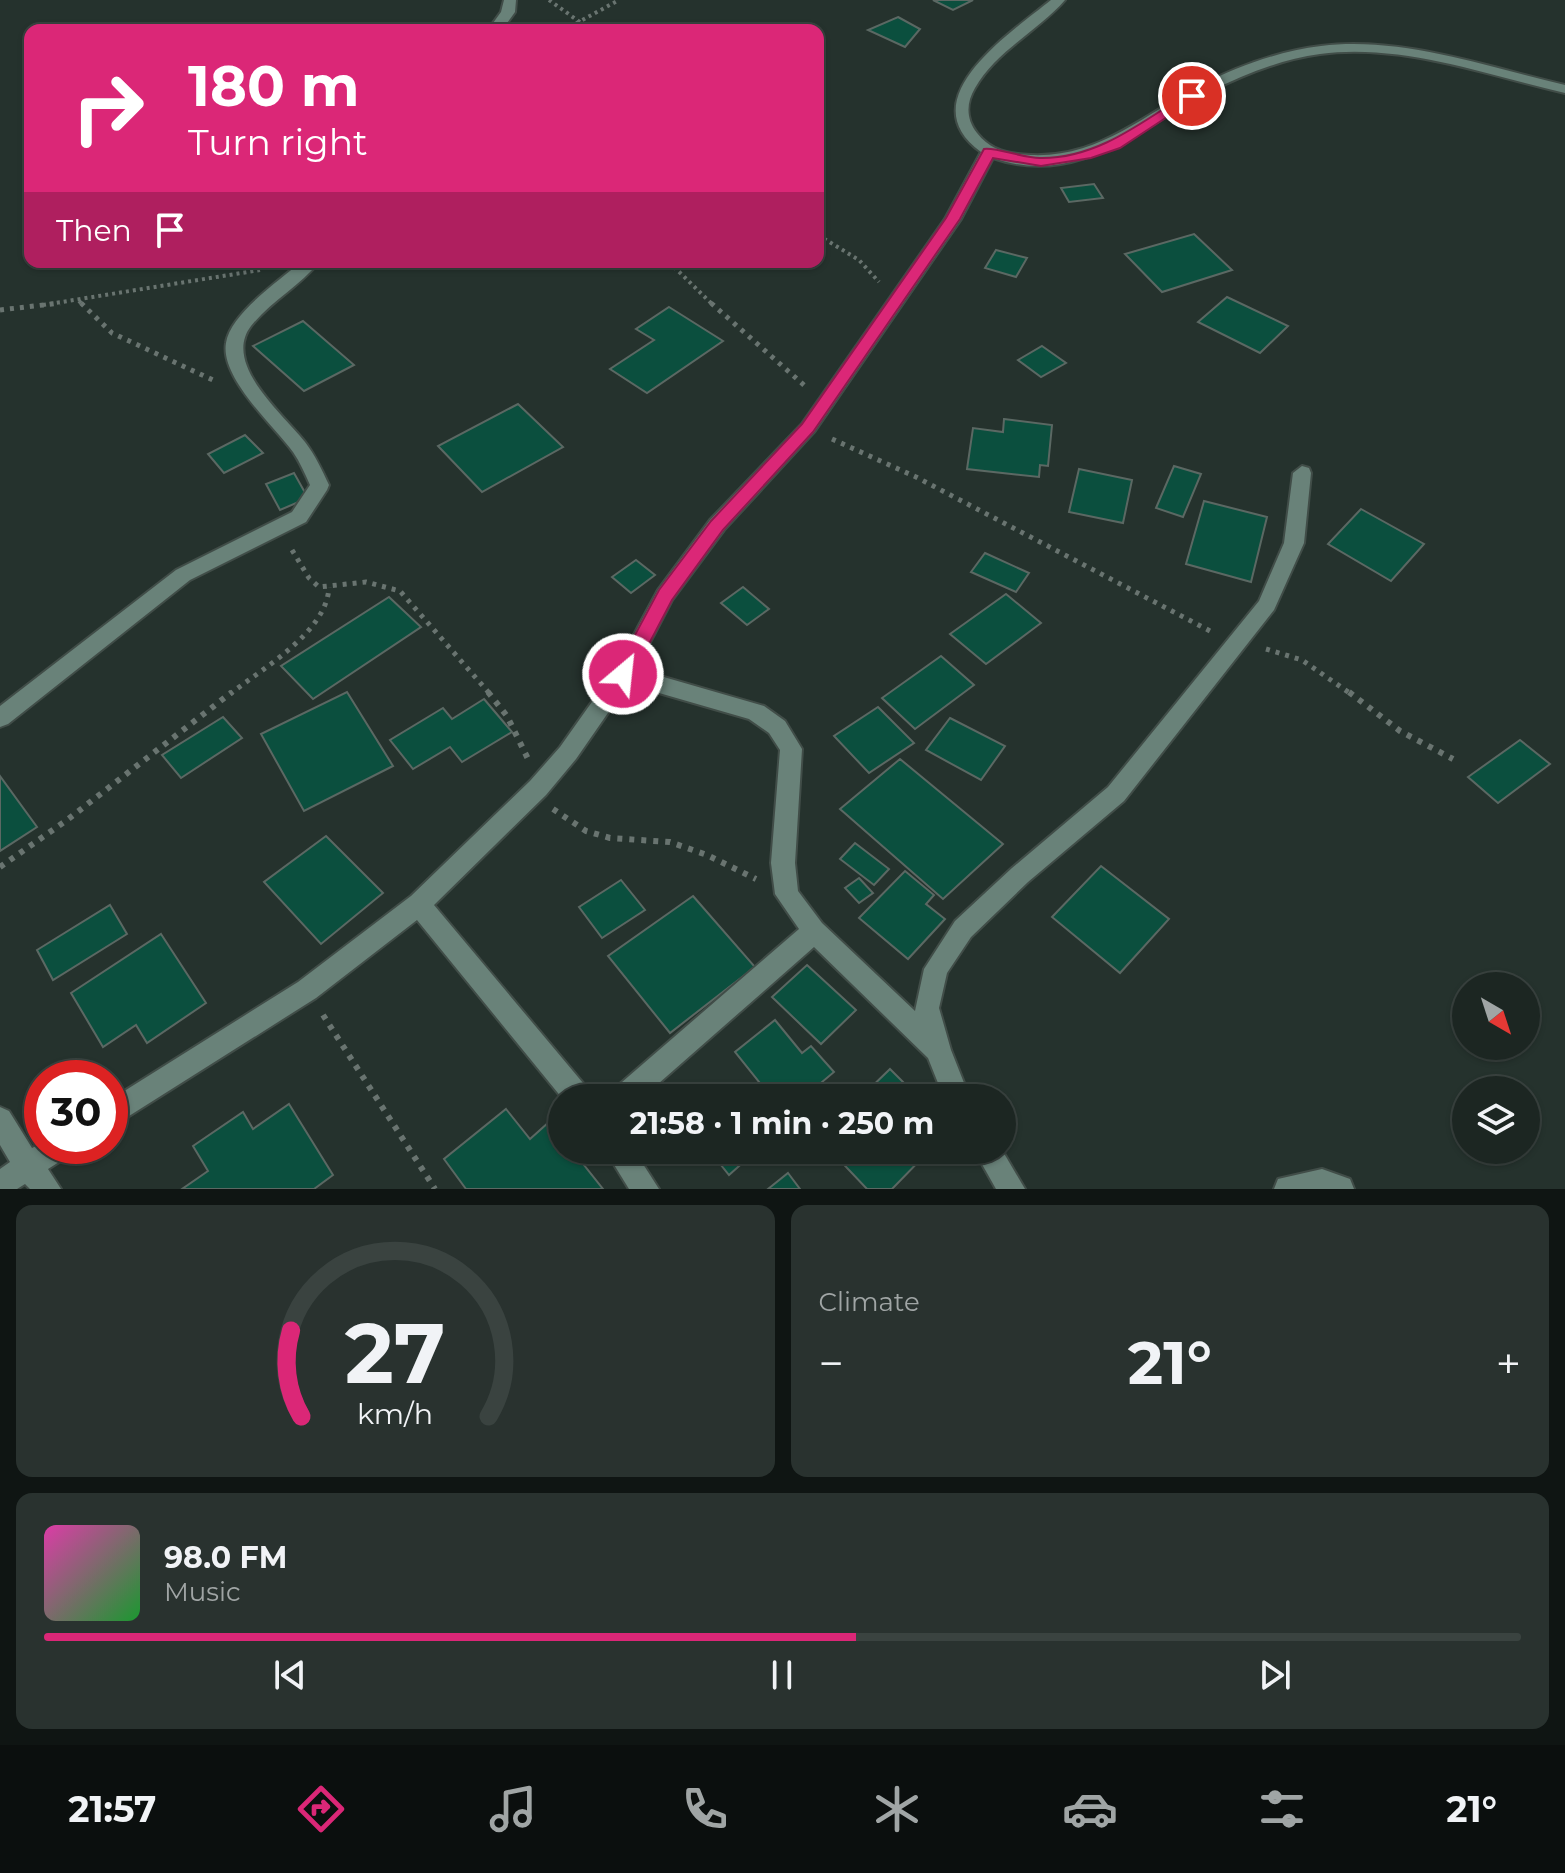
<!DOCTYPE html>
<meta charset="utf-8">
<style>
:root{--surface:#1c2622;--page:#29322f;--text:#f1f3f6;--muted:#a0a5a5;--line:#3a4340;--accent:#db2777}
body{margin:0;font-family:Montserrat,sans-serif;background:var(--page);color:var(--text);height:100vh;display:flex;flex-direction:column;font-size:30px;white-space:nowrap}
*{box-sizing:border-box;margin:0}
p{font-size:26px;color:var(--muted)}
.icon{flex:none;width:44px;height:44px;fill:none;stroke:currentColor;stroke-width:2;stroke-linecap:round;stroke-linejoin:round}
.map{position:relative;height:1189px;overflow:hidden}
.sheet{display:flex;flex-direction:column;gap:16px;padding:16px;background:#0f1513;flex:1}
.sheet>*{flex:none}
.top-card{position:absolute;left:24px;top:24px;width:800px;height:244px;border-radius:16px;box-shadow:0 2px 6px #0004,0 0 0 2px var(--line);background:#db2777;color:#fff;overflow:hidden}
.needle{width:52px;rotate:141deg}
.buttons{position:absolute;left:1452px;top:972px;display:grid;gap:16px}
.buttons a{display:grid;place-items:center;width:88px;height:88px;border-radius:50%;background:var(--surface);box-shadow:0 2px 6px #0004,0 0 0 2px var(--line);font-size:40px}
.speed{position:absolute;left:24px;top:1060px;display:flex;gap:16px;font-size:40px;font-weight:700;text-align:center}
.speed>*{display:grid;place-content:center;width:104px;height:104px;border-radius:50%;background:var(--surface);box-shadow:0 2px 6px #0004,0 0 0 2px var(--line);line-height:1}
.speed .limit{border:12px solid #d22;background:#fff;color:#111}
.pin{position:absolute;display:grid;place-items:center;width:68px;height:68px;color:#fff;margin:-34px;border:4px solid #fff;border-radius:50%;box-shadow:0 2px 8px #0007}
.me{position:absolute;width:88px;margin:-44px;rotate:28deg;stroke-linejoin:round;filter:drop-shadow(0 0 6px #0008)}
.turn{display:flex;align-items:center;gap:28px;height:168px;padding:0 32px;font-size:36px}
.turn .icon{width:104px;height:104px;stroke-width:2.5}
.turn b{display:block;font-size:56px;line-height:68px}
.then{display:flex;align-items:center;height:76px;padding:0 32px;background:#0003;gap:16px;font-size:30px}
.big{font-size:60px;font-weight:700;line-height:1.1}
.sheet .card{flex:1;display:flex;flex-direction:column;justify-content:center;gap:12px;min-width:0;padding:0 28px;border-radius:16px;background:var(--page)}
.sheet .dial{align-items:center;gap:0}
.dial svg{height:208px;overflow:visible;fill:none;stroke:var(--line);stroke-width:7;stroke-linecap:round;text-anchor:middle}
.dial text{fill:var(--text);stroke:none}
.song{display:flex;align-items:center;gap:24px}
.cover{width:96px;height:96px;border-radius:12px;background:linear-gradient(135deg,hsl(320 70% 55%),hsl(130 70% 35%))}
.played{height:8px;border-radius:4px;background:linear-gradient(90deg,var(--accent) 55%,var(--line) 55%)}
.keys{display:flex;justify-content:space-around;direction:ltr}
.heat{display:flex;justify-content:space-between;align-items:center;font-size:44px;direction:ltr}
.sheet .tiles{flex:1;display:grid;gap:16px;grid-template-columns:1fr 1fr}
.card:last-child{grid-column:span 2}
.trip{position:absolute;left:548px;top:1084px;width:468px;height:80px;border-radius:40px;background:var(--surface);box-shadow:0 2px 6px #0004,0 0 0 2px var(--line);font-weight:700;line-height:80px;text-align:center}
.menu{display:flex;height:128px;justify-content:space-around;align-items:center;background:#0b0f0e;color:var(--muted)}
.menu .icon{width:56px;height:56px}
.menu .active{color:var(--accent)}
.menu b{font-size:36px;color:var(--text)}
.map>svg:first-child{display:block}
.building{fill:#0b4f3e;stroke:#5b6863;stroke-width:2}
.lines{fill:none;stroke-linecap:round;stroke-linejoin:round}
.minor-casing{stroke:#414d48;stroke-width:4}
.path-far2{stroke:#697470;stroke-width:4;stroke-dasharray:3 4;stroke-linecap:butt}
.path-far1{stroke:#697470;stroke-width:5;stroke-dasharray:4 6;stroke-linecap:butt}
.path{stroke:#697470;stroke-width:6;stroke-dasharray:5 7;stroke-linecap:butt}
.minor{fill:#698279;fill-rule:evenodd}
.route{fill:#db2777;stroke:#8e194d;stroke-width:2}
</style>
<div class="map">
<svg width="1565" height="1189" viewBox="0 0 1565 1189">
<rect width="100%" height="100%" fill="#25322d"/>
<!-- building -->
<g class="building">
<path d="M933,0H973L953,10Z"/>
<path d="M898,17L920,29L905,47L868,30Z"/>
<path d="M1094,184L1103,198L1069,202L1061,188Z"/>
<path d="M1194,234L1232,270L1162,292L1125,254Z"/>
<path d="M996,250L1027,258L1016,277L985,268Z"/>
<path d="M1227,297L1288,326L1260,353L1198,322Z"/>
<path d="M669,307L723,341L647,393L610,369L654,340L636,329Z"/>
<path d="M303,321L354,365L304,391L253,346Z"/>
<path d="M1042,346L1066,363L1041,377L1018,360Z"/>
<path d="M518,404L563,447L482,492L438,446Z"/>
<path d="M1004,419L1052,425L1048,466L1040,465L1039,477L967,469L973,428L1003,432Z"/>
<path d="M245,435L263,453L224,473L208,454Z"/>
<path d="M1174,466L1201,474L1183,517L1156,508Z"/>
<path d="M1079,469L1132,480L1123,523L1069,512Z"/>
<path d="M294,473L308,498L280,510L266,484Z"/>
<path d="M1204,501L1267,517L1251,582L1186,564Z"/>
<path d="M1361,509L1424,544L1391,581L1328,544Z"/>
<path d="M985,553L1029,573L1016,592L971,572Z"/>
<path d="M636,560L655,575L631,593L612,577Z"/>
<path d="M743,587L769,609L747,625L721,603Z"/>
<path d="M1006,594L1041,623L986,664L950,634Z"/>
<path d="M389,597L421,627L313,699L281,666Z"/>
<path d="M941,656L974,685L915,729L882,698Z"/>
<path d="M347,692L393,766L304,811L261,734Z"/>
<path d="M484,699L512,732L462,762L450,747L413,769L390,740L443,708L452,719Z"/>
<path d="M878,707L914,743L869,773L834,736Z"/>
<path d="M223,717L242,738L181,778L162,755Z"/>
<path d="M950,718L1005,746L981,780L926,750Z"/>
<path d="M1520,740L1550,764L1498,803L1468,777Z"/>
<path d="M900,759L1003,844L943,899L840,809Z"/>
<path d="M0,776L37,827L0,851Z"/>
<path d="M326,836L383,893L321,944L264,882Z"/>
<path d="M855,843L889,869L874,885L840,859Z"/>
<path d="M1101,866L1169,919L1120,973L1052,917Z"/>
<path d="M905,871L934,895L926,904L945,919L908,959L859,918Z"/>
<path d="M859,878L873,893L859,903L845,888Z"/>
<path d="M621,880L645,910L602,938L579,907Z"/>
<path d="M693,896L755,967L670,1033L608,956Z"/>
<path d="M110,905L127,934L53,980L37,950Z"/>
<path d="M161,934L206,1003L147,1043L136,1025L103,1047L71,993Z"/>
<path d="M807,965L856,1010L821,1044L772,997Z"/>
<path d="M775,1020L802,1053L811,1046L834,1072L803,1098H772L735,1052Z"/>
<path d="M890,1069L919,1098H860Z"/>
<path d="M289,1104L333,1175L314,1189H182L208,1171L193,1146L243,1112L253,1129Z"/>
<path d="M506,1109L530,1139L549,1122L562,1138V1150H572L603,1189H466L444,1159Z"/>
<path d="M709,1150H757L729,1175Z"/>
<path d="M830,1150H930L892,1189H867Z"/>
<path d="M788,1173L800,1189H768Z"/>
</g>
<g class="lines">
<!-- minor casing -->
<g class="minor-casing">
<g id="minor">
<path d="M504,0H516L515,12L502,30H488L501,12Z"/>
<path d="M1051,0H1065C1038,31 996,51 975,88C966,103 966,119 977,133C991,151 1009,154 1031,155C1099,158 1143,115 1201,85C1238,66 1280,51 1321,46C1402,36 1487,67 1565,85V93C1487,75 1401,43 1320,54C1282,59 1245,74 1211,91C1142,126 1078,188 993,158L961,219L814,432L724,530L672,600L636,669L764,706L785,721L802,749L795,863L798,891L822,923L915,1011L924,969L955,921L1012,868L1108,787L1259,601L1284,543L1293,473L1302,466L1309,468L1311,473L1304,543L1274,610L1124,801L1028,882L971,937L947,973L939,1008L951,1050L970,1098H944L928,1058L814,947L642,1098H610L614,1089L799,929L775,894L771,863L780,750L769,733L749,719L628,684L576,759L546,795L434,905L588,1089L592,1098H562L417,920L316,998L110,1128V1100L298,982L411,896L530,781L560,747L616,668L658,590L710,520L802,424L945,219L981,152C909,100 1009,34 1051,0Z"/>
<path d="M301,262H319C300,286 270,302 251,326C222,364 283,414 305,442C315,455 322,470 329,485L327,490L306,522L190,580L8,724L0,727V706L176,570L292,512L310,485C305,474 300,462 293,452C274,426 220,378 226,343C230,314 280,280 301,262Z"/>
<path d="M0,1107L9,1111L32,1148L42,1143V1146H74L70,1155L48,1169L61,1189H30L25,1184L17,1189H0V1169L10,1162L0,1145Z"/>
<path d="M605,1150H634L659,1189H629Z"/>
<path d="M974,1150H1002L1025,1189H996Z"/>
<path d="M1322,1169L1350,1179L1354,1189H1274L1278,1179Z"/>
</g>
</g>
<!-- path-far2 -->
<g class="path-far2">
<path d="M549,0L591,30"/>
<path d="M564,30L619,0"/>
<path d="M818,235L859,260L879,282"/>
<path d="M669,262L713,305"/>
<path d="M79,301L83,305"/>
<path d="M43,305L260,270"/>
</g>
<!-- path-far1 -->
<g class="path-far1">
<path d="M81,303L112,333L215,381"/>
<path d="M711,303L805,386"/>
<path d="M0,310L60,303"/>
<path d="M832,439L916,477L1212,632"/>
<path d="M292,550L309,578L319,587L366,582L400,591L490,694"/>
<path d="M1266,649L1302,660L1351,694"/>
<path d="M230,694C263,668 327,632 329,587"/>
</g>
<!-- path -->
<g class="path">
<path d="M488,692L507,716L528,759"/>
<path d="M1349,692L1400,731L1453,759"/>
<path d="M553,809L586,831L610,838L670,842L707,855L756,879"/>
<path d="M0,867L67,820L232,692"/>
<path d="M323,1015L435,1189"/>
</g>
<!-- minor -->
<use href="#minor" class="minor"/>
</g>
<!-- route -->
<path class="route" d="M1188,93L1199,96L1120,148L1091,158L1041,166L993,158L960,219L813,432L723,530L672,600L630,680H616L614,674L659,590L711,521L802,424L946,218L984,149C996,147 1023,158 1040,158C1097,159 1142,122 1188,93Z"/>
</svg>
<div class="buttons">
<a><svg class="needle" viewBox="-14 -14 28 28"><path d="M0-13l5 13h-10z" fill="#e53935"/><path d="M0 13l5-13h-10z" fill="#a0a5a5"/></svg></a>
<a><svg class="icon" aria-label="layers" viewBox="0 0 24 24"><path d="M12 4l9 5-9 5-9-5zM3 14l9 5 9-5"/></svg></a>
</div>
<div class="speed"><div class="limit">30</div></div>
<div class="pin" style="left:1192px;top:96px;background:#d93025"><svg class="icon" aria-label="arrive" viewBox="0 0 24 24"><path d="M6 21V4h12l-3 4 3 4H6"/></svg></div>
<svg class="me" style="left:623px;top:674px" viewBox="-20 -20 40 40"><circle r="17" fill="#db2777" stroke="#fff" stroke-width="3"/><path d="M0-11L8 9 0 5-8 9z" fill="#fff"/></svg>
<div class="trip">21:58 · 1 min · 250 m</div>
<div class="top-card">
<div class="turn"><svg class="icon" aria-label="right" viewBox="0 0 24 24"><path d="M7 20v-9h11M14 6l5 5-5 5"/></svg><div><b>180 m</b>Turn right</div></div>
<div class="then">Then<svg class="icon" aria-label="arrive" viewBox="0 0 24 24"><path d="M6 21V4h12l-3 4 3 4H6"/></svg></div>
</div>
</div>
<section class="sheet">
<div class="tiles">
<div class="card dial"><svg viewBox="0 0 100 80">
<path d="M14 69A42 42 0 1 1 86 69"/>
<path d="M14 69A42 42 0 0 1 10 36" stroke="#db2777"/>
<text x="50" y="56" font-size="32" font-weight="700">27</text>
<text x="50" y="72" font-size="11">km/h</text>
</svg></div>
<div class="card"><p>Climate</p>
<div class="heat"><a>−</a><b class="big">21°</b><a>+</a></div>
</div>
<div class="card">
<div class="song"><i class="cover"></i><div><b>98.0 FM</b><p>Music</p></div></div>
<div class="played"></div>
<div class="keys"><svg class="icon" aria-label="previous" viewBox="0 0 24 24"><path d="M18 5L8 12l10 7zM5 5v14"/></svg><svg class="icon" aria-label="pause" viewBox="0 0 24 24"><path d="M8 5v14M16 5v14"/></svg><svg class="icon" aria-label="next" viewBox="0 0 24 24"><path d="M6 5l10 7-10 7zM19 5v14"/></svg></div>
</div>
</div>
</section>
<nav class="menu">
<b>21:57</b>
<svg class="icon active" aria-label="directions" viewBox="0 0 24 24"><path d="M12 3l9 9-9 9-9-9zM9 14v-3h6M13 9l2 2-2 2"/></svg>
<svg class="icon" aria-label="music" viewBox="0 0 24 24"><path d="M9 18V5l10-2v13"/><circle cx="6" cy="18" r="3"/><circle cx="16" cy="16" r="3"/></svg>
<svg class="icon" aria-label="phone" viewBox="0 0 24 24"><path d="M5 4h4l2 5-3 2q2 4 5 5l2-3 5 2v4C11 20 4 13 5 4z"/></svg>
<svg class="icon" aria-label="climate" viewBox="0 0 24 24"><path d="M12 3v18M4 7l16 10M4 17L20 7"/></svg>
<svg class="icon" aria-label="car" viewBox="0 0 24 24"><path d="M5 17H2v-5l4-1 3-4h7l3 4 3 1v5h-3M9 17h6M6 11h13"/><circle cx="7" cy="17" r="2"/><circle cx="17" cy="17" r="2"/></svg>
<svg class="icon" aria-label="filters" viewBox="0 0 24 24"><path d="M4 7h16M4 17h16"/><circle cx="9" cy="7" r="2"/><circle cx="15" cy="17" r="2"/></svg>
<b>21°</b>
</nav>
